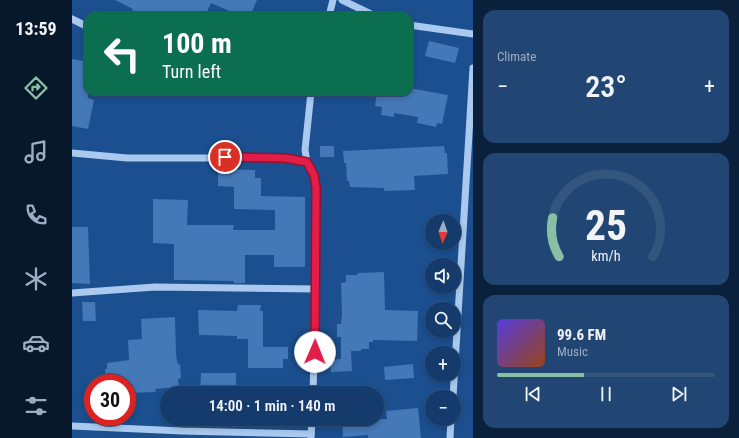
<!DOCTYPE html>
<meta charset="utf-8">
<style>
:root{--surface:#143b6b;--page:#214673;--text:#f1f3f6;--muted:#9dadc1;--line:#33557e;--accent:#8abfa5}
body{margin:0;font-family:"Roboto Condensed",sans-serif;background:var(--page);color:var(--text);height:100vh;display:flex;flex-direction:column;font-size:15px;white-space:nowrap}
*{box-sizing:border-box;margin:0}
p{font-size:13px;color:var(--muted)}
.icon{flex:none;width:22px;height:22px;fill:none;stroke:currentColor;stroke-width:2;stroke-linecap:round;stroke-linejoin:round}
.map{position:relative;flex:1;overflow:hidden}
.panel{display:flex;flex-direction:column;gap:10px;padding:10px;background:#0b203b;width:266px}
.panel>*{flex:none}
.guide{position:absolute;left:12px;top:12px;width:329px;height:84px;border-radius:12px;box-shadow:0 2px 6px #0003,0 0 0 1px var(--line);background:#0b6e4f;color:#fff;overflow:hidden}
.needle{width:26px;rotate:182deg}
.fabs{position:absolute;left:353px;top:214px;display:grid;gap:8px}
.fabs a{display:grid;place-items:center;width:36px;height:36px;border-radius:50%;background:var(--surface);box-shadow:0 2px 6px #0003,0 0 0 1px var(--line);font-size:20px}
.speed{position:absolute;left:12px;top:374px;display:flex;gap:8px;font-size:20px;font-weight:700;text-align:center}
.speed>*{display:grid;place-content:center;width:52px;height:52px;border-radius:50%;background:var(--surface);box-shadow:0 2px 6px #0003,0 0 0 1px var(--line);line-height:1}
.speed .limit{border:6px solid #d22;background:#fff;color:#111}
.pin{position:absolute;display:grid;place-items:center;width:34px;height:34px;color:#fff;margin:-17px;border:2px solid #fff;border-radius:50%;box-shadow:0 1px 4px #0007}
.me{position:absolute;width:44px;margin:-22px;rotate:1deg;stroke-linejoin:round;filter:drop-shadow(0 0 3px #0008)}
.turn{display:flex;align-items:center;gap:14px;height:84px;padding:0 12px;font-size:18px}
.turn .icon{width:52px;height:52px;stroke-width:2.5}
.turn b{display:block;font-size:28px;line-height:34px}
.big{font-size:30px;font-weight:600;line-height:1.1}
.panel .tile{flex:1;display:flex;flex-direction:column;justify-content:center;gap:6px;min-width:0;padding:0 14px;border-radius:12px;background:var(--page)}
.panel .dial{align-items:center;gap:0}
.dial svg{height:104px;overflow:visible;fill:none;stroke:var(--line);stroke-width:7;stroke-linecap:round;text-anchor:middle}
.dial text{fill:var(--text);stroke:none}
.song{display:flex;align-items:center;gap:12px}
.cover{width:48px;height:48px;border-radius:6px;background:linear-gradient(135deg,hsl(250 70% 55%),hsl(20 70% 35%))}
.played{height:4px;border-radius:2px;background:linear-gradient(90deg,var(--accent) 40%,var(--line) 40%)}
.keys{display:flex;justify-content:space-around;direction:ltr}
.heat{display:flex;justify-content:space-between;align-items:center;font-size:22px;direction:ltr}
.trip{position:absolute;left:88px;top:386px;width:224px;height:40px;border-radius:20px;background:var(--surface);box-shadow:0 2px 6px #0003,0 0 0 1px var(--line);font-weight:600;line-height:40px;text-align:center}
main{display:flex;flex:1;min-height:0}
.tabs{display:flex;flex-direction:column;width:72px;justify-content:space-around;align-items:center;background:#08182b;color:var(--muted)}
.tabs .icon{width:28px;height:28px}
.tabs .current{color:var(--accent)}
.tabs b{font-size:18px;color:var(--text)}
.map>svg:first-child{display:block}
.building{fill:#4478b7}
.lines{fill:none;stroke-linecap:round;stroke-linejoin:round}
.minor{stroke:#a9c9ee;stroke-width:7}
.route-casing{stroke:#92132f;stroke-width:10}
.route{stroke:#e11d48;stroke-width:7}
</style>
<main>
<nav class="tabs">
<b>13:59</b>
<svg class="icon current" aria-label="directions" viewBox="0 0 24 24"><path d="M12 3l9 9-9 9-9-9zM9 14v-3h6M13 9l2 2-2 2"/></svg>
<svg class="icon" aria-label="music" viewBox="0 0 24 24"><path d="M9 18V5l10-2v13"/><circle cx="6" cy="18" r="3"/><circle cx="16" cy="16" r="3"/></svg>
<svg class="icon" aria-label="phone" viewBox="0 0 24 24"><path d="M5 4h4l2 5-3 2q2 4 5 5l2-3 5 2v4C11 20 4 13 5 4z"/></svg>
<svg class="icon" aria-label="climate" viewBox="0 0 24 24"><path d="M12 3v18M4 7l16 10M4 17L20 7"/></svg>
<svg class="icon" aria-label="car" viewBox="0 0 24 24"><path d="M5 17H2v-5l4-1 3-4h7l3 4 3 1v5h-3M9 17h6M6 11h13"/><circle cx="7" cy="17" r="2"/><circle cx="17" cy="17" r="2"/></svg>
<svg class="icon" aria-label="filters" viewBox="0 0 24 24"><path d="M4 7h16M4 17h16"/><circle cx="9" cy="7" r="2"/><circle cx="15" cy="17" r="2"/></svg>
</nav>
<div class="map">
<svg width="401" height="438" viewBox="0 0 401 438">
<rect width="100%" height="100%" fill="#1b4f8f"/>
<!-- building -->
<g class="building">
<path d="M43,0H185L178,16H169L139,3L133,16H57L61,9Z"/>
<path d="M357,41L387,48L383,63L353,56Z"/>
<path d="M0,59L16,62V98L22,100L16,129L0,126Z"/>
<path d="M337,88L376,95L370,124L365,123L364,127L345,123L346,117L322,113V117L309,115L310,107L303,106L305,92H337Z"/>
<rect x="248" y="146" width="14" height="11"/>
<path d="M372,146L373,153H375L376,174L342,176L343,190L312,191V188L278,187L277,181H275L274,163H272L271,151Z"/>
<path d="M146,169L183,170V178H189V196L233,197V267H202V255H173V283H162V281L102,280V244L81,243V199L116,200L115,225H162L161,230H203V210L162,209V187L146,186Z"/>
<path d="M0,227H16L18,284L0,283Z"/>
<path d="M312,272L313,310L346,311L345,341L301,340V342H297V349H289V351H279L280,371L259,372L258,360L269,359V337H265V324H269L270,314L269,283L274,282V275H286L285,273Z"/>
<path d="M10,302H23L24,321H11Z"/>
<path d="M166,305H189L188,311H191V347H216V359H211V368H176V339H165V336L127,335L126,310L165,311Z"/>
<path d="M103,317L104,355L106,365L108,364L109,378L106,379L107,387L83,389L84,392L55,393V383H34L33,369H35V363L57,360L56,340L70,339L69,319Z"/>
<path d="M341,364L342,378L313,380L312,367Z"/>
<path d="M129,373H164V393H128Z"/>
<path d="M346,408L349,438H296V435L271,437L270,420L315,419L314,411Z"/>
</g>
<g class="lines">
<!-- minor -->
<g class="minor">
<path d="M270,0L303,16"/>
<path d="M257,16L261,0"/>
<path d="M0,19L16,27"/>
<path d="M337,25L401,34"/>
<path d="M0,153L55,158H213L235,162L242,175L244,187V289"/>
<path d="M235,162L233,150L239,92"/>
<path d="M0,293L83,287L244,289L241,393"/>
<path d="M381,397L401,68"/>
<path d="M0,426L110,431L239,434"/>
<path d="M239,437L240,419"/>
<path d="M378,438L379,419"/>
</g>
</g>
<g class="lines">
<!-- route casing -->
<g class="route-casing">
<path id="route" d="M153,157L213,158L235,162L242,175L244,187L243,352"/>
</g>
<!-- route -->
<use href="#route" class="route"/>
</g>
</svg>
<div class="fabs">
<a><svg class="needle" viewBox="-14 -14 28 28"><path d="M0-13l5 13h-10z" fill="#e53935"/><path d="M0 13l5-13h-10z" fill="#9dadc1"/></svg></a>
<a><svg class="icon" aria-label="sound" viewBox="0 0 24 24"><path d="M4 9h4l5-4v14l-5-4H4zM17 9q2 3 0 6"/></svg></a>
<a><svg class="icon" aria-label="search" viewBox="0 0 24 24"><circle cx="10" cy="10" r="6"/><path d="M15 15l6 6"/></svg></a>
<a>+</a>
<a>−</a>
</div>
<div class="speed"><div class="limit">30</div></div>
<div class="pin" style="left:153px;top:157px;background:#d93025"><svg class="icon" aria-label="arrive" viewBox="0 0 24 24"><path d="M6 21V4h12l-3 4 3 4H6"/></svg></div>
<svg class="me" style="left:243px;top:352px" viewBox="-20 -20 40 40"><circle r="19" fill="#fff"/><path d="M0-13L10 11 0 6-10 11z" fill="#e11d48"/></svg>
<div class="trip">14:00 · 1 min · 140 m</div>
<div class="guide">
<div class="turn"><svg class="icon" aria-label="left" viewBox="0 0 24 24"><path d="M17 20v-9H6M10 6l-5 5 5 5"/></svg><div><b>100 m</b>Turn left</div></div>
</div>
</div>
<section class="panel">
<div class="tile"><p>Climate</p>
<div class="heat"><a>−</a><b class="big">23°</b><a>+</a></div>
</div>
<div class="tile dial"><svg viewBox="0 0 100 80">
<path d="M14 69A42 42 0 1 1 86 69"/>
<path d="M14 69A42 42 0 0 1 9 39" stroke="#8abfa5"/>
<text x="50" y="56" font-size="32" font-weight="700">25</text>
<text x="50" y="72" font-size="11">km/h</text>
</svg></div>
<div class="tile">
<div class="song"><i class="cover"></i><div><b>99.6 FM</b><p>Music</p></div></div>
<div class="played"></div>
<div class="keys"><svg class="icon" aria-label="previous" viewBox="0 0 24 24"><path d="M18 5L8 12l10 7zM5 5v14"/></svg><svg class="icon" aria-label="pause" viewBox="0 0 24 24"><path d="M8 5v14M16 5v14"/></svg><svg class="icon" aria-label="next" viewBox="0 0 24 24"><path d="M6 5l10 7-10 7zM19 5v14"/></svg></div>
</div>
</section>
</main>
